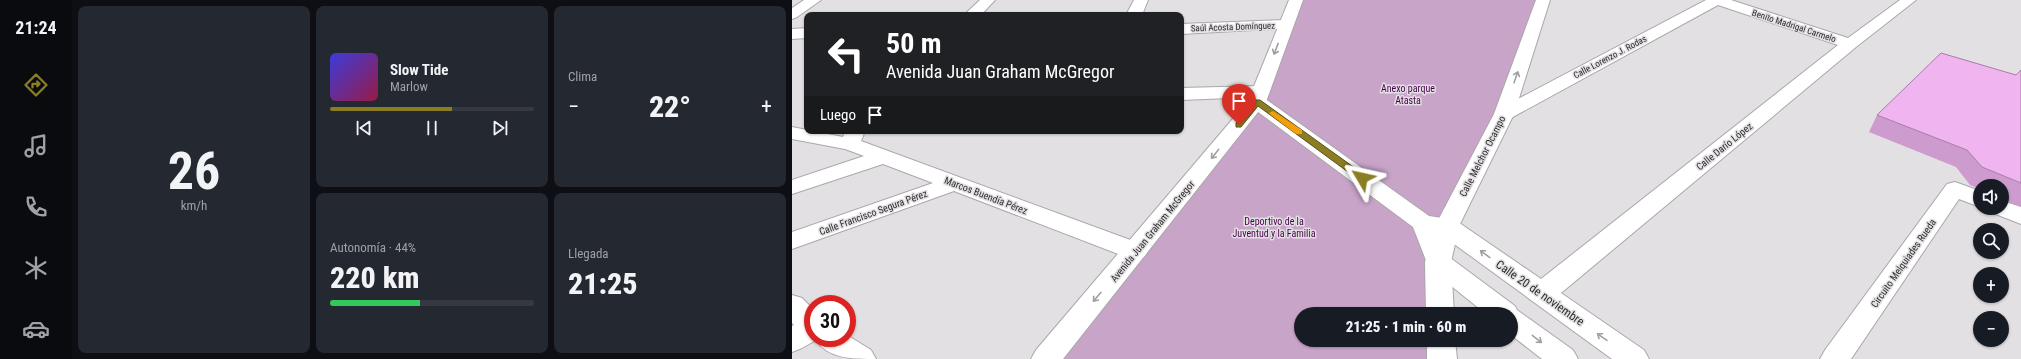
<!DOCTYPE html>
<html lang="es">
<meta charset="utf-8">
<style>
:root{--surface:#171b24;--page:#242831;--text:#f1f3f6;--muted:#9ea1a6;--line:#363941;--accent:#8b7d23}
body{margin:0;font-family:"Roboto Condensed",sans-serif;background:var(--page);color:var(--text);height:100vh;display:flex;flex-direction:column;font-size:15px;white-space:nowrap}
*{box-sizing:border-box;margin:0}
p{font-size:13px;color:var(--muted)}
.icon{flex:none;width:22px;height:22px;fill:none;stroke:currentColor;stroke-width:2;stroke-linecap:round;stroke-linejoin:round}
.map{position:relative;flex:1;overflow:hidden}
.sheet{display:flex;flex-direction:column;gap:6px;padding:6px;background:#0d0f14;width:720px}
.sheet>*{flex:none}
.guide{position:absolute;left:12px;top:12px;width:380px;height:122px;border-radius:8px;box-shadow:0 1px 3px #0004;background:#202124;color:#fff;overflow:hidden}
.fabs{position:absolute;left:1181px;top:179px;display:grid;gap:8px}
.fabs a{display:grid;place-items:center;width:36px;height:36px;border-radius:50%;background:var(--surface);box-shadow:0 1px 3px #0004;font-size:20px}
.speed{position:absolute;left:12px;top:295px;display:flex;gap:8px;font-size:20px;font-weight:700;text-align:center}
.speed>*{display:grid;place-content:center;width:52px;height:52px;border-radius:50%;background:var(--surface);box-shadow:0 1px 3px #0004;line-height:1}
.speed .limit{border:6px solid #d22;background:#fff;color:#111}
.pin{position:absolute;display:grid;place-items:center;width:34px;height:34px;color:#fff;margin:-41px -17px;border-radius:50% 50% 50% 0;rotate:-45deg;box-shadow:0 0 4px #0007}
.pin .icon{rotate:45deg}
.me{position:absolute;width:44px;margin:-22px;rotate:306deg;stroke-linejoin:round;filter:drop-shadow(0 0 3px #0008)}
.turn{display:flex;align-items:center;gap:14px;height:84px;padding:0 16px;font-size:18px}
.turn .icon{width:52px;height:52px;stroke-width:2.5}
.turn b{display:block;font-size:28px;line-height:34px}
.then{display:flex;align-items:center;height:38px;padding:0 16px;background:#0003;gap:8px;font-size:15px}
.big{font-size:30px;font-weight:800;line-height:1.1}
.sheet .widget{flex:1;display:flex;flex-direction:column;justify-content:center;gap:6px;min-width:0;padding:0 14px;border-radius:8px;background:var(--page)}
.sheet .dial{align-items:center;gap:0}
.dial b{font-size:52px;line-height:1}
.song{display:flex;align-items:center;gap:12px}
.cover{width:48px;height:48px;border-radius:6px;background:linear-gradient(135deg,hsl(240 70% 55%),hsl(340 70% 35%))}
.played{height:4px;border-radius:2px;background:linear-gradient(90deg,var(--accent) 60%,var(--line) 60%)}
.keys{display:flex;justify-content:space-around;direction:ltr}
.heat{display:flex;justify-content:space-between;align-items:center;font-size:22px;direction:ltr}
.charge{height:6px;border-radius:3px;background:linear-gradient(90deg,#34c759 44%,var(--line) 0)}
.sheet .tiles{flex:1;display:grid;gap:6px;grid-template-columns:repeat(3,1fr)}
.widget:first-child{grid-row:span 2}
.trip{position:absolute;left:502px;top:307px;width:224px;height:40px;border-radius:20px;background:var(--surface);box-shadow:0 1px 3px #0004;font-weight:800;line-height:40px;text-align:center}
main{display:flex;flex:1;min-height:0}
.menu{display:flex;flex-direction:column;width:72px;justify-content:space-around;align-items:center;background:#090b0e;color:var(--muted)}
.menu .icon{width:28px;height:28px}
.menu .on{color:var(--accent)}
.menu b{font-size:18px;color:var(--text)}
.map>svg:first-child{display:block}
.green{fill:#c9a4c9}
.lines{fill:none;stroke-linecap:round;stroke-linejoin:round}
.street-casing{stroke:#aaa7aa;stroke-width:2}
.secondary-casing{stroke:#aaa7aa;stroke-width:2}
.street{fill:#fff;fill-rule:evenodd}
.secondary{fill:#fff;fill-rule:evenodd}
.wall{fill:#ce9bce}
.building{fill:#f0b4f0;stroke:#a87ea8}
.oneway{stroke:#a0a0a0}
.route{fill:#8b7d23;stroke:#5a5117}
.slow{fill:#f59e0b}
.labels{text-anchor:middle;stroke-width:3;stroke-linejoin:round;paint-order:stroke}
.far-street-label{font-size:9px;fill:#2d2c2d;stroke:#e3e0e3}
.park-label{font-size:10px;fill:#49004d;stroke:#e3e0e3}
.street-label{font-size:10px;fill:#2d2c2d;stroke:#e3e0e3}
.near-street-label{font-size:12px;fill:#2d2c2d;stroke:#e3e0e3}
</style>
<main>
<nav class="menu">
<b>21:24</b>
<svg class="icon on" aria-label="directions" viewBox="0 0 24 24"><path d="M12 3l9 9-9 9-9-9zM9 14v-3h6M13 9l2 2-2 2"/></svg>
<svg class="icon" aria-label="music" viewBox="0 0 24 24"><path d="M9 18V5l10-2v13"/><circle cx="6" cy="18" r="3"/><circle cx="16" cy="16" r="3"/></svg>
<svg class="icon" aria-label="phone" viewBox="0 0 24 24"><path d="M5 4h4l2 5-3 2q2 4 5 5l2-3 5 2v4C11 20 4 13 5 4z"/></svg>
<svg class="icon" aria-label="climate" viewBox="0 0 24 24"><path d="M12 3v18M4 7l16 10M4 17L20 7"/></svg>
<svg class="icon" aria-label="car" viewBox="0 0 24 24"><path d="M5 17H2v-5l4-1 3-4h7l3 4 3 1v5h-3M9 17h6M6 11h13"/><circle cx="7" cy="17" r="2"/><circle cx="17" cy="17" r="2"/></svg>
</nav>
<section class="sheet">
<div class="tiles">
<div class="widget dial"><b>26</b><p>km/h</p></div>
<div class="widget">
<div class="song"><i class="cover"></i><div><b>Slow Tide</b><p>Marlow</p></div></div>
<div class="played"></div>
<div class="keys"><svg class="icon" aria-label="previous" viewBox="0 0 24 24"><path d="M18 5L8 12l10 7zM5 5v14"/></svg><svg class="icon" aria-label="pause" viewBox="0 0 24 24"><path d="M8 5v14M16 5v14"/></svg><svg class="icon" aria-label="next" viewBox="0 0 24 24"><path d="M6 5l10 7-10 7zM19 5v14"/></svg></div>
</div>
<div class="widget"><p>Clima</p>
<div class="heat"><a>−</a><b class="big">22°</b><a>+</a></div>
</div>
<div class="widget"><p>Autonomía · 44%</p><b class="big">220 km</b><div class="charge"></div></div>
<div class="widget"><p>Llegada</p><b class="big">21:25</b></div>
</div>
</section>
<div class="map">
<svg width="1229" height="359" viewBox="0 0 1229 359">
<rect width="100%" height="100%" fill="#e3e0e3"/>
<!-- green -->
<path class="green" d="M504,0H751L655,226L648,314H509V340H649L650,359H254L465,102Z"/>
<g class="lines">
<!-- street casing -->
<g class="street-casing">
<g id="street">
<path d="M12,0H29L5,17L0,19V8Z"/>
<path d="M188,0H203L189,15H172Z"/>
<path d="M342,0H356L350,15H334Z"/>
<path d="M914,0H939L1056,38L1108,0H1124L1064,47L769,293L852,350L857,359H820L647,233L657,257L723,306L725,310L781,350L786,359H750L719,335V314H694L637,268L621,227L458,106L456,102L458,98L464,97L389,100V88L468,86L474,87L477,91L474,95L466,97L472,98L637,216L663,220L749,279L1046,45L926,5L719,118L712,120L705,118L702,114L705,110Z"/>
<path d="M494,20L499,22L502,25L499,28L389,34V24Z"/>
<path d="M15,28V38L0,39V29Z"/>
<path d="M0,127L51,137L53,131H73L69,141L352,245L356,251L352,257L343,260L334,257L162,191L0,249V232L141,183L91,164L0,194V180L72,156L53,149L0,139Z"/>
<path d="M1163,182L1188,191V207L1167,199L1059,359H1028L1033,350L1155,184Z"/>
<path d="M1210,201L1229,207V224L1201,213L1197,208H1210Z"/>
<path d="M0,295L10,298L21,309V338H55V335L79,350L84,359C61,359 36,359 24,340L10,348L0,352V326L2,325L0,323Z"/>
</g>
</g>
<!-- secondary casing -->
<g class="secondary-casing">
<g id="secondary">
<path d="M497,0H511L474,102L271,359H239L244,350L456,101Z"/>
<path d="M744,0H758L722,114L667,226L659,262L662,314H634L633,262L643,226L702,114Z"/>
<path d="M635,340H663L665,359H635Z"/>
</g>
</g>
<!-- street -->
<use href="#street" class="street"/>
<!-- secondary -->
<use href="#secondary" class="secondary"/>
</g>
<!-- wall -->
<path class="wall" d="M1229,70V207L1210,199V186H1188V189L1178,185L1164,167L1077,132L1085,115L1224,75Z"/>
<!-- building -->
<path class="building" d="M1149,53L1224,75L1229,70V183L1190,167L1175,150L1085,115Z"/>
<!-- one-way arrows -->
<defs><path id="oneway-shaft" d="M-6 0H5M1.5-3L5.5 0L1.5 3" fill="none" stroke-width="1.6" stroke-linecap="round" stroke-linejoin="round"/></defs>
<g class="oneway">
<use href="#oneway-shaft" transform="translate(484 49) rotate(111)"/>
<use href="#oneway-shaft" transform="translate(724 77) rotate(-71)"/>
<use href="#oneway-shaft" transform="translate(423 154) rotate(129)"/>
<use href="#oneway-shaft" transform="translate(693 254) rotate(-144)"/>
<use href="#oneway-shaft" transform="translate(305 297) rotate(130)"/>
<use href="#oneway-shaft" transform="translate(810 337) rotate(-145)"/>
<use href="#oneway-shaft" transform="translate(745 339) rotate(38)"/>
</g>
<!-- route -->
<path class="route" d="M463,100H468L574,176V180H567L466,106L449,127H444V123Z"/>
<!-- slow -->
<path class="slow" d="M481,111L510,130V134H504L479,115L477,113Z"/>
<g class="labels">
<!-- far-street labels -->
<g class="far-street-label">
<text transform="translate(1002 26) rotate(18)" y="3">Benito Madrigal Carmelo</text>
<text transform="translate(441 27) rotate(-2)" y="3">Saúl Acosta Domínguez</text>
<text transform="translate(818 57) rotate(-28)" y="3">Calle Lorenzo J. Rodas</text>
</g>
<!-- park labels -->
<g class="park-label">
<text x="616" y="92">Anexo parque<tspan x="616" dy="12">Atasta</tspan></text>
<text x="482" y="225">Deportivo de la<tspan x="482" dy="12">Juventud y la Familia</tspan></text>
</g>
<!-- street labels -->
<g class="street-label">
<text transform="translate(932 146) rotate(-39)" y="4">Calle Darío López</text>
<text transform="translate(690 156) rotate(-63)" y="4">Calle Melchor Ocampo</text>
<text transform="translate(194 195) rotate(21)" y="4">Marcos Buendía Pérez</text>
<text transform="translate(81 212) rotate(-20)" y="4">Calle Francisco Segura Pérez</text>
<text transform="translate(360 231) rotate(-51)" y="4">Avenida Juan Graham McGregor</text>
<text transform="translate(1111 263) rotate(-55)" y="4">Circuito Melquiades Rueda</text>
</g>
<!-- near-street labels -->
<g class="near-street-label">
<text transform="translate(748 293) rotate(35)" y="4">Calle 20 de noviembre</text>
</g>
</g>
</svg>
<div class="fabs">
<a><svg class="icon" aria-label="sound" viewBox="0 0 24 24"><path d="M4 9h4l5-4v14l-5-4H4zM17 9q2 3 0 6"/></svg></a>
<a><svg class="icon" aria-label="search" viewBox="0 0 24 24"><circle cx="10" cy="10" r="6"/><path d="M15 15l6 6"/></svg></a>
<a>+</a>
<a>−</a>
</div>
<div class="speed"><div class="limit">30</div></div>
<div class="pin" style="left:447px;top:125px;background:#d93025"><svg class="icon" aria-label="arrive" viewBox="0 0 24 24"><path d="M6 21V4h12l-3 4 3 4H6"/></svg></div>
<svg class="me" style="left:570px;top:178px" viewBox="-20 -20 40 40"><path d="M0-17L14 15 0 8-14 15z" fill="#8b7d23" stroke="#fff" stroke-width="4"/></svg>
<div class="trip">21:25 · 1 min · 60 m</div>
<div class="guide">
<div class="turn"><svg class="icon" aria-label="left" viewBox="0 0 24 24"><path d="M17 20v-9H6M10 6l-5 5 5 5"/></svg><div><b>50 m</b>Avenida Juan Graham McGregor</div></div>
<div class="then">Luego<svg class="icon" aria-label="arrive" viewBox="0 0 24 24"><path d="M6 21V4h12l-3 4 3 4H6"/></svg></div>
</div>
</div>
</main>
